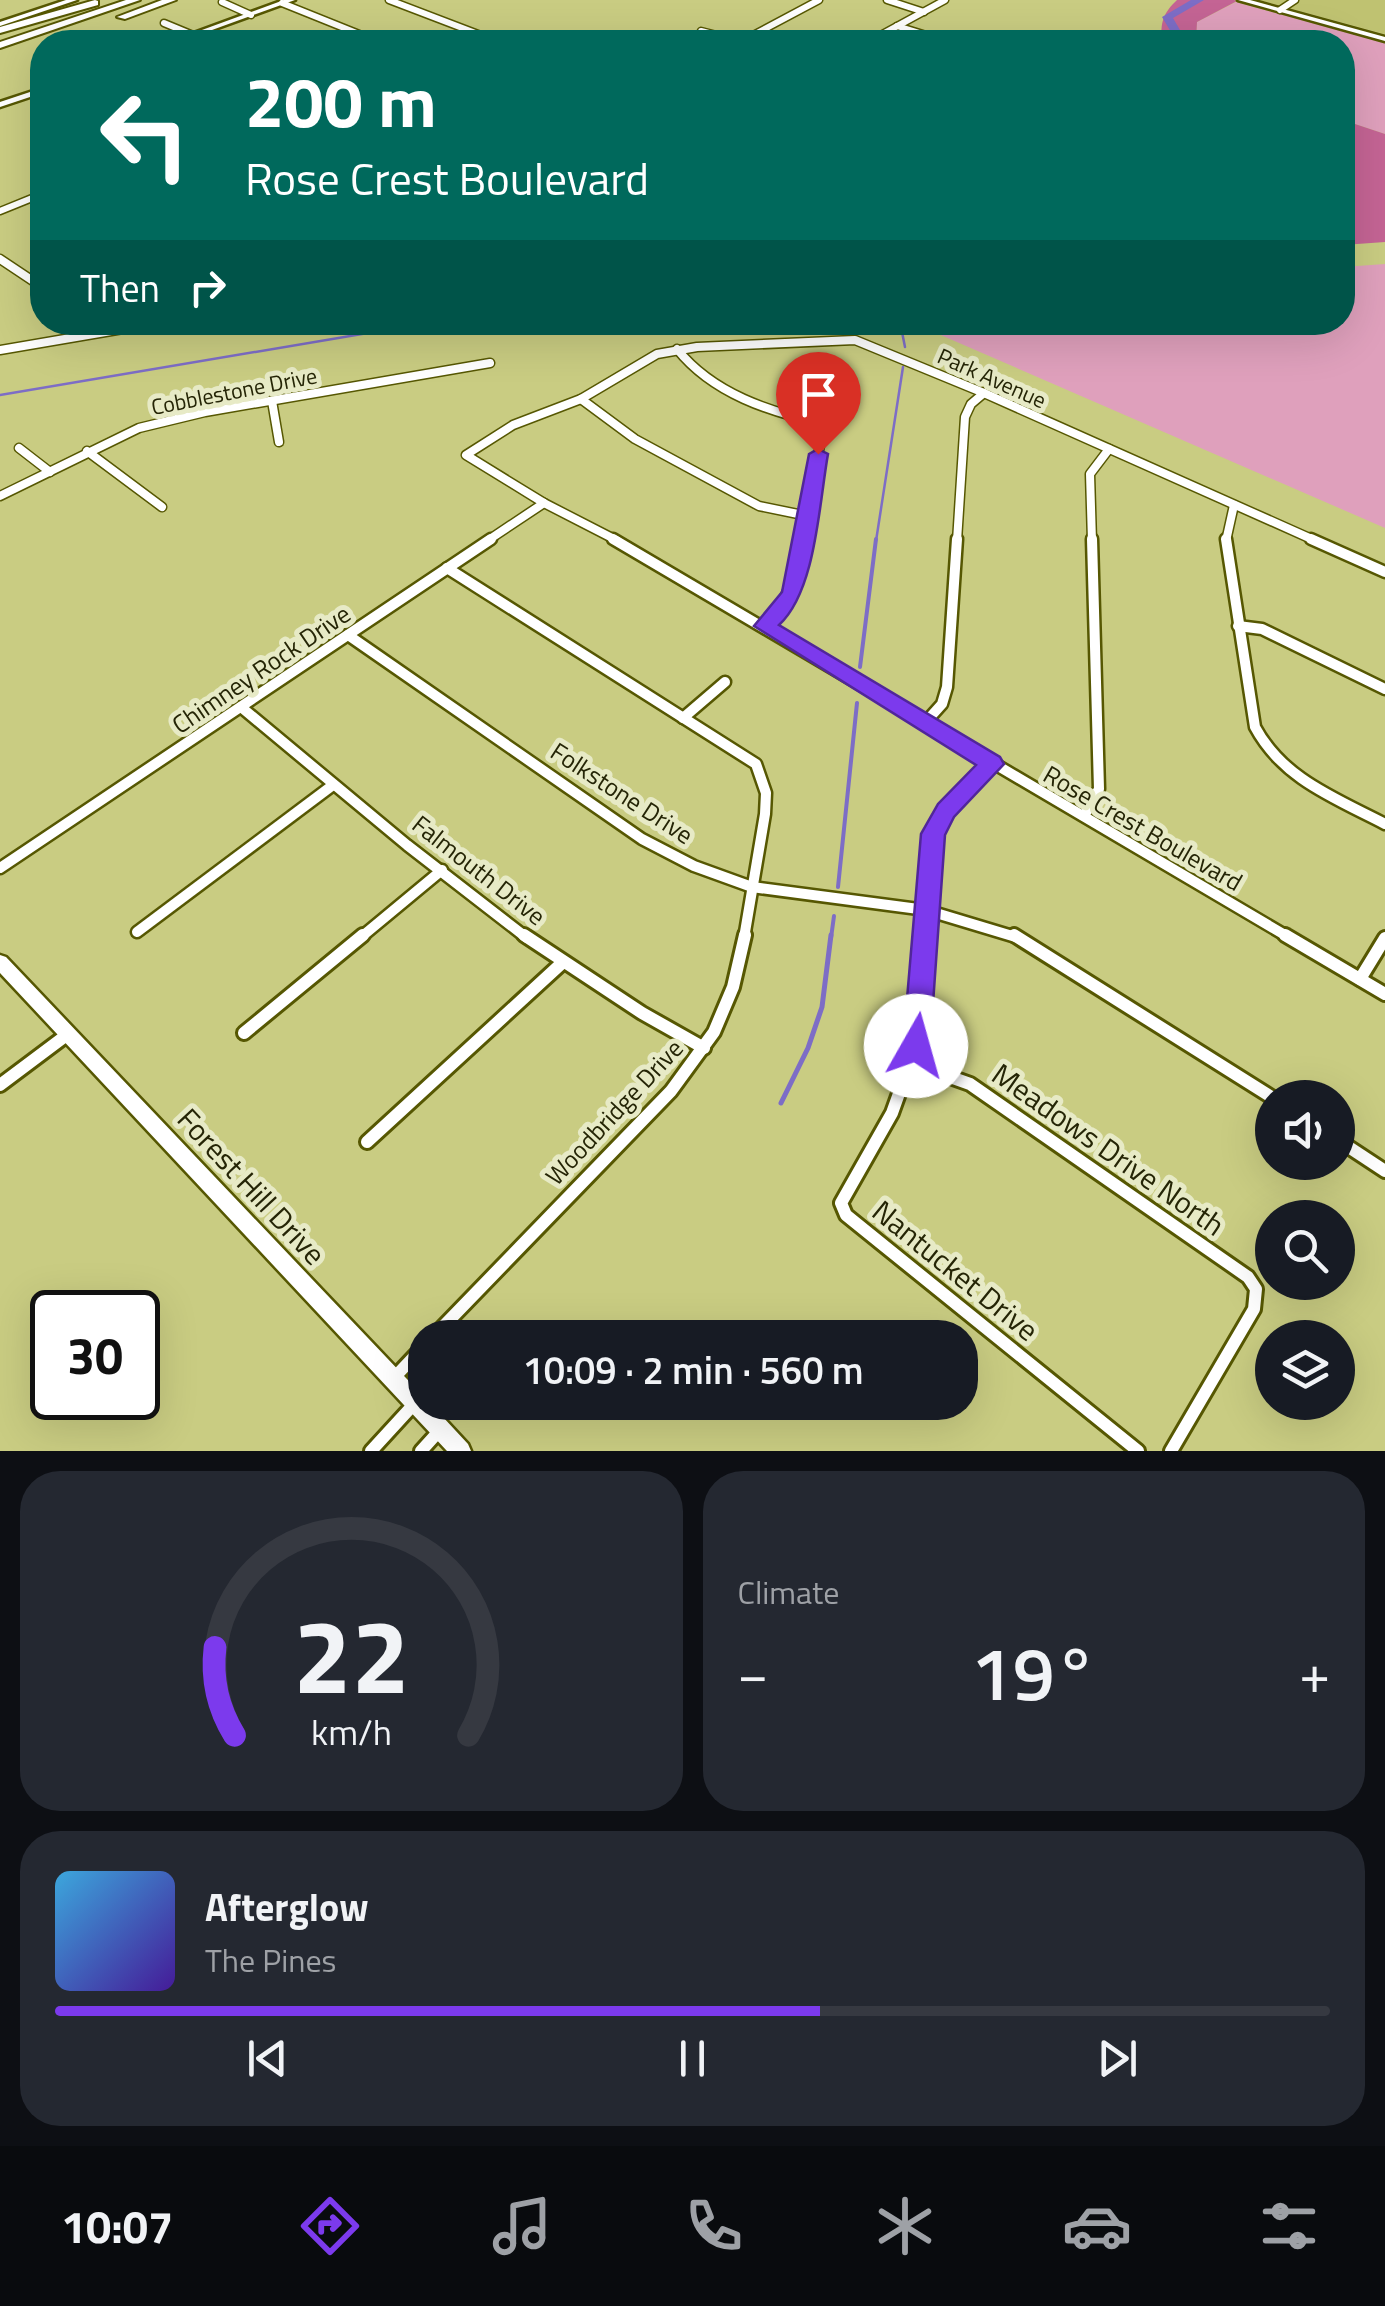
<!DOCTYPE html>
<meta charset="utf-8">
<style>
:root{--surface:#171b24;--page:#242831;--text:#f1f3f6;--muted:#9ea1a6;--line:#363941;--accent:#7c3aed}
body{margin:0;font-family:"Titillium Web",sans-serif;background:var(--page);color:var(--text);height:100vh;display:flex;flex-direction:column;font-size:38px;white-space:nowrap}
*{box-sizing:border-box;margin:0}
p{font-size:32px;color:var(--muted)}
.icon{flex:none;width:55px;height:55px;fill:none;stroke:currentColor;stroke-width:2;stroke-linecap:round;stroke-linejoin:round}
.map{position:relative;height:1451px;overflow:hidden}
.details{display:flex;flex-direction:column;gap:20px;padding:20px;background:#0d0f14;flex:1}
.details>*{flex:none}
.banner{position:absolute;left:30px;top:30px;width:1325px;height:305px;border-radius:40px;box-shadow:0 10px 40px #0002;background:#00695c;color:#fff;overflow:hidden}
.controls{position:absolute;left:1255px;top:1080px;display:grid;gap:20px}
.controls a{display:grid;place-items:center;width:100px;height:100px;border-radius:50%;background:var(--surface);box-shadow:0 10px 40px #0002;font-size:50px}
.speed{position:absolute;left:30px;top:1290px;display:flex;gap:20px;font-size:50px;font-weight:700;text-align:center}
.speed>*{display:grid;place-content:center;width:130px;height:130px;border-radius:50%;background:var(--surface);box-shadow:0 10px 40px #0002;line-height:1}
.speed .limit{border:5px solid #111;border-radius:15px;background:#fff;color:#111}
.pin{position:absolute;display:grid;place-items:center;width:85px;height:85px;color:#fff;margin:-102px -42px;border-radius:50% 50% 50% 0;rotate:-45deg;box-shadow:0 0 10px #0007}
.pin .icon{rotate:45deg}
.me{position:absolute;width:110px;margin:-55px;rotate:7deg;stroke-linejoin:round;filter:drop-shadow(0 0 8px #0008)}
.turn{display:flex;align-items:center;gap:35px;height:210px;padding:0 50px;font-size:45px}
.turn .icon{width:130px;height:130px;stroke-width:2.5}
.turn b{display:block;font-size:70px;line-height:85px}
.then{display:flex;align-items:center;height:95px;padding:0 50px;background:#0003;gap:20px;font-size:38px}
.big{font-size:75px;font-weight:600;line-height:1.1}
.details .card{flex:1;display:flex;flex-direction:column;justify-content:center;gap:15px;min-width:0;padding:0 35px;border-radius:40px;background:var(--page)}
.details .dial{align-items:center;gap:0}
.dial svg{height:260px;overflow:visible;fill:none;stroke:var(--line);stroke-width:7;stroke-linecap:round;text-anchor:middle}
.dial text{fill:var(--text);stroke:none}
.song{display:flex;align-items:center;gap:30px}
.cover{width:120px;height:120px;border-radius:15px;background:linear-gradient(135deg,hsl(200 70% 55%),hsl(260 70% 35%))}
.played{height:10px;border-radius:5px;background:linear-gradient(90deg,var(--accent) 60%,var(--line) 60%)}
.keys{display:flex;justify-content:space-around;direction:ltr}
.heat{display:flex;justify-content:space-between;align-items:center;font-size:55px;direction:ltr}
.details .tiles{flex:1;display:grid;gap:20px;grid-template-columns:1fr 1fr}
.card:last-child{grid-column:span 2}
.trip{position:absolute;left:408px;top:1320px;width:570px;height:100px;border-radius:40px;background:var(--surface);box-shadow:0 10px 40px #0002;font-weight:600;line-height:100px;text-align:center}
.tabs{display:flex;height:160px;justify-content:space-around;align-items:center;background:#090b0e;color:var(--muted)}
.tabs .icon{width:70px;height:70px}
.tabs .selected{color:var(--accent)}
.tabs b{font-size:45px;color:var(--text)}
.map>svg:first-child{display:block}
.built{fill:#bfc271}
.green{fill:#dfa0bc}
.forest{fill:#c46494}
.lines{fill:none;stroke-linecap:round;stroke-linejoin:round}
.stream-far2{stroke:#7d6dc6;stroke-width:2.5}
.stream-far1{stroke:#7d6dc6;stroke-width:4}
.stream{stroke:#7d6dc6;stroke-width:5}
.river{fill:#7d6dc6;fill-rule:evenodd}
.street-far3-casing{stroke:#565702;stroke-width:9}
.street-far2-casing{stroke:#565702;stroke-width:11}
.street-far1-casing{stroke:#565702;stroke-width:15}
.street-casing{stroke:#565702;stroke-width:18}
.secondary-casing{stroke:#565702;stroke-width:5}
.highway-casing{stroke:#565702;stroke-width:4}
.street-far3{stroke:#fff;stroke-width:6}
.street-far2{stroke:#fff;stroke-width:8}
.street-far1{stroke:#fff;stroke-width:10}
.street{stroke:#fff;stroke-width:12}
.secondary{fill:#fff;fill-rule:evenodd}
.highway{fill:#fff;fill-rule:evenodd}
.route{fill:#7c3aed;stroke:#51269a;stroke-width:2.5}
.labels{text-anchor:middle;stroke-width:10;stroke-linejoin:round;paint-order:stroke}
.far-street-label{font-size:22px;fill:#252506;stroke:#e7eac6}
.street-label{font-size:25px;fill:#252506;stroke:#e7eac6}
.near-street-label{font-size:30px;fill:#252506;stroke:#e7eac6}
</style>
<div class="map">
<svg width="1385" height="1451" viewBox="0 0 1385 1451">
<rect width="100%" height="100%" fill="#c9cc82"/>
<!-- built -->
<path class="built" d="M1259,0H1385V34Z"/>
<!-- green -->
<g class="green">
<path d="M1236,2L1385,43V134L1343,120L1342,42H1196L1197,22Z"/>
<path d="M1385,264V528L913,323L1342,322L1343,267Z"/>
</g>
<!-- forest -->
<g class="forest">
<path d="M1177,0H1234L1237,1L1197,22L1196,42H1162C1160,23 1163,13 1177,0Z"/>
<path d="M1343,120L1385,134V242L1343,245Z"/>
</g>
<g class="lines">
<!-- stream-far2 -->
<g class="stream-far2">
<path d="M893,322L901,327L905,347"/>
<path d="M0,395L433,322"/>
<path d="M876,541L903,367"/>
</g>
<!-- stream-far1 -->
<g class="stream-far1">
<path d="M860,667L876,539"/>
<path d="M838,887L857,703"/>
<path d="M831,938L834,916"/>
</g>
<!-- stream -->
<path class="stream" d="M781,1103L808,1048L822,1007L831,935"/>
<!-- river -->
<path class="river" d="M1191,0H1204L1173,18L1187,42H1177L1162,17Z"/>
<!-- street-far3 casing -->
<g class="street-far3-casing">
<g id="street-far3">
<path d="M389,0L499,42"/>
<path d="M887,0L924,12"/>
<path d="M222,2L251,15"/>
<path d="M282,3L379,42"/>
<path d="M1280,10L1295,0"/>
<path d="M164,23L193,35"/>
<path d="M897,26L923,34"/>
<path d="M701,31L744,42"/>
<path d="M742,41L819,0"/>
<path d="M868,42L945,0"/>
<path d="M0,211L42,194"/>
</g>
</g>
<!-- street-far2 casing -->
<g class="street-far2-casing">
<g id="street-far2">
<path d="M0,259L42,287"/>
<path d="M677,349C713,394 770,412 824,424L802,541"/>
<path d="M0,350L164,322"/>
<path d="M581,399L635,439L759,506L808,516"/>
<path d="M272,401L279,442"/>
<path d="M19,448L50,472"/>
<path d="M87,451L162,507"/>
<path d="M0,496L139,428L205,412L490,363"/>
<path d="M487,541L544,503"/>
<path d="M618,541L544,503L466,455L513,425L581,399L657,354L697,347L855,340L984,393L1316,541"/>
<path d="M957,541L965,417L971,404L984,393"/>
<path d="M1092,541L1090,474L1109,449"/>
<path d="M1226,541L1234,505"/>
</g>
</g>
<!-- street-far1 casing -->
<g class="street-far1-casing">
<g id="street-far1">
<path d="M613,539L1290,938"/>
<path d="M1226,539L1255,727C1283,779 1335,798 1385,824"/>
<path d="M1311,539L1385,572"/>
<path d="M447,568L756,764L766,793L765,814L744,938"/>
<path d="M1238,626L1262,629L1385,689"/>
<path d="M764,627C792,601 795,575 802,539"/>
<path d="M348,635L642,839L694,866L752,887L926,910L1019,938"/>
<path d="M241,707L407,845L527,938"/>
<path d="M683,718L725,682"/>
<path d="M924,724L942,704L947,687L957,539"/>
<path d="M1084,816L1099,789L1092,539"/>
<path d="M0,868L491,539"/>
<path d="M137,932L333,785"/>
<path d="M360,938L442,870"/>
<path d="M926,938L936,822L992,764"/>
</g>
</g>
<!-- street casing -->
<g class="street-casing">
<g id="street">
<path d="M524,935L642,1013L704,1048"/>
<path d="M926,935L916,1046L892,1113L841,1203L846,1215L1138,1451"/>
<path d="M1014,935L1273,1098"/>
<path d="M1285,935L1385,994"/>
<path d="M1360,979L1385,938"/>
<path d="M244,1033L363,935"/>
<path d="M911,1063L970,1084L1248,1277L1256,1289L1254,1309L1171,1451"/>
<path d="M0,1085L68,1034"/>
<path d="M1338,1140L1385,1171"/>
<path d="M367,1142L562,963"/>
<path d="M432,1338L671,1091L714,1032L733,987L745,935"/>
<path d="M393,1379L425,1345"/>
<path d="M371,1451L415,1403"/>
<path d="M421,1451L440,1430"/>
</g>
</g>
<!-- secondary casing -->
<g class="secondary-casing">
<g id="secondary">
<path d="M66,0H77L0,26V22Z"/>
<path d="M284,0H295L179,42H169Z"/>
<path d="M1238,0H1250L1385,37V41Z"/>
<path d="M42,88V93L0,107V102Z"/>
<path d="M0,955L6,957L425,1398V1402H429L468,1444L471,1451H447L0,973Z"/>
</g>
</g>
<!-- highway casing -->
<g class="highway-casing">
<g id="highway">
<path d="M95,0L98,1V5L0,33V27Z"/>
<path d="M126,0H140L0,48V42Z"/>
<path d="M162,0H176L125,19L117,17Z"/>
</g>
</g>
<!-- street-far3 -->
<use href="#street-far3" class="street-far3"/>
<!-- street-far2 -->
<use href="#street-far2" class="street-far2"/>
<!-- street-far1 -->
<use href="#street-far1" class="street-far1"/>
<!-- street -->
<use href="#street" class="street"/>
<!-- secondary -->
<use href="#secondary" class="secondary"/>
<!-- highway -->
<use href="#highway" class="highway"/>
</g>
<!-- route -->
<path class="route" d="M818,449L828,454C819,504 816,591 779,625L1000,757L1004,764L954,817L945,835L930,1046L926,1055L916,1058L907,1055L903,1046L921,834L938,804L976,765L754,626L782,592L809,454Z"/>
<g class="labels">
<!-- far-street labels -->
<g class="far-street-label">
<text transform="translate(992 378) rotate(24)" y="8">Park Avenue</text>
<text transform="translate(234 391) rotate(-11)" y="8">Cobblestone Drive</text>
</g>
<!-- street labels -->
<g class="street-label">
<text transform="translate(261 669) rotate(-34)" y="9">Chimney Rock Drive</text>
<text transform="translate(622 793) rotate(33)" y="9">Folkstone Drive</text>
<text transform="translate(1143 828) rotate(30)" y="9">Rose Crest Boulevard</text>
<text transform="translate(479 870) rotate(38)" y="9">Falmouth Drive</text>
<text transform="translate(614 1112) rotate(-47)" y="9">Woodbridge Drive</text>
</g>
<!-- near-street labels -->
<g class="near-street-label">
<text transform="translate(1108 1150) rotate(35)" y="10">Meadows Drive North</text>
<text transform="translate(251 1187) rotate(47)" y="10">Forest Hill Drive</text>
<text transform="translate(955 1271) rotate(39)" y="10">Nantucket Drive</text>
</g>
</g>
</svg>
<div class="controls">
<a><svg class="icon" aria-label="sound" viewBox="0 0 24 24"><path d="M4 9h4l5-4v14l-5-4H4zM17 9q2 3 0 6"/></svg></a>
<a><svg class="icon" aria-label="search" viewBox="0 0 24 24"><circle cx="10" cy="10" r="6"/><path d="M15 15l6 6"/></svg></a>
<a><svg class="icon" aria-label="layers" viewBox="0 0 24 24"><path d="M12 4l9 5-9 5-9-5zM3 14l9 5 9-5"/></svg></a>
</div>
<div class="speed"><div class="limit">30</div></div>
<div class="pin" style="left:818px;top:454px;background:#d93025"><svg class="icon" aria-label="arrive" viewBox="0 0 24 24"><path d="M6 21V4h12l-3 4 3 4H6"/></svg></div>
<svg class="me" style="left:916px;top:1046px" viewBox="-20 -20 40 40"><circle r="19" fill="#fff"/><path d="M0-13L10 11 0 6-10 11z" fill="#7c3aed"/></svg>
<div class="trip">10:09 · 2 min · 560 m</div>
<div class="banner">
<div class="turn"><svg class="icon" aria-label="left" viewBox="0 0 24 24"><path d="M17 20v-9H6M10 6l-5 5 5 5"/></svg><div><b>200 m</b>Rose Crest Boulevard</div></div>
<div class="then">Then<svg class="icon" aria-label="right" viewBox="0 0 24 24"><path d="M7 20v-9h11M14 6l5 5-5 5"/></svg></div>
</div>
</div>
<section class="details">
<div class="tiles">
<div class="card dial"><svg viewBox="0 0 100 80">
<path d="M14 69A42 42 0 1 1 86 69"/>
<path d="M14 69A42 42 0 0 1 8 42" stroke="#7c3aed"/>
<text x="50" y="56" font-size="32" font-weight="700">22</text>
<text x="50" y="72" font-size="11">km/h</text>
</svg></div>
<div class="card"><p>Climate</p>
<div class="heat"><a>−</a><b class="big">19°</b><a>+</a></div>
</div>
<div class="card">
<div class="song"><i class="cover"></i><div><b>Afterglow</b><p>The Pines</p></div></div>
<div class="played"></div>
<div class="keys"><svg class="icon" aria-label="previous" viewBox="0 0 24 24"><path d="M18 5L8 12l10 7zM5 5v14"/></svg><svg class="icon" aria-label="pause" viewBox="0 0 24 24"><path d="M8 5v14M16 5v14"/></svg><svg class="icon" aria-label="next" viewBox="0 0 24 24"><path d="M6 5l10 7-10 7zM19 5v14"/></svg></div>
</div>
</div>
</section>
<nav class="tabs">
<b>10:07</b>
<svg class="icon selected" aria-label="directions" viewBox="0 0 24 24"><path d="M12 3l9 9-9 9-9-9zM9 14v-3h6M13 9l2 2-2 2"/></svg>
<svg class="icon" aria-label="music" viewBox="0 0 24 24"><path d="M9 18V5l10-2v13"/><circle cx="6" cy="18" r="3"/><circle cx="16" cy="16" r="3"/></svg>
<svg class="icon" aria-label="phone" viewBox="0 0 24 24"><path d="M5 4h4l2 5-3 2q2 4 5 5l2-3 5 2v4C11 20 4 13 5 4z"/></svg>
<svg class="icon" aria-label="climate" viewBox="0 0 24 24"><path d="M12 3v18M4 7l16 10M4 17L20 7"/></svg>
<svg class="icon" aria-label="car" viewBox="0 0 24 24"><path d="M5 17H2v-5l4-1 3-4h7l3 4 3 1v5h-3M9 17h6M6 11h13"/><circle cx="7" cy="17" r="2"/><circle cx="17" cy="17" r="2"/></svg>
<svg class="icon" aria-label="filters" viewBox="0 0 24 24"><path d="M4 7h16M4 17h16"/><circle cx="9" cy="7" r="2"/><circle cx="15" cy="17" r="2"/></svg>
</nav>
